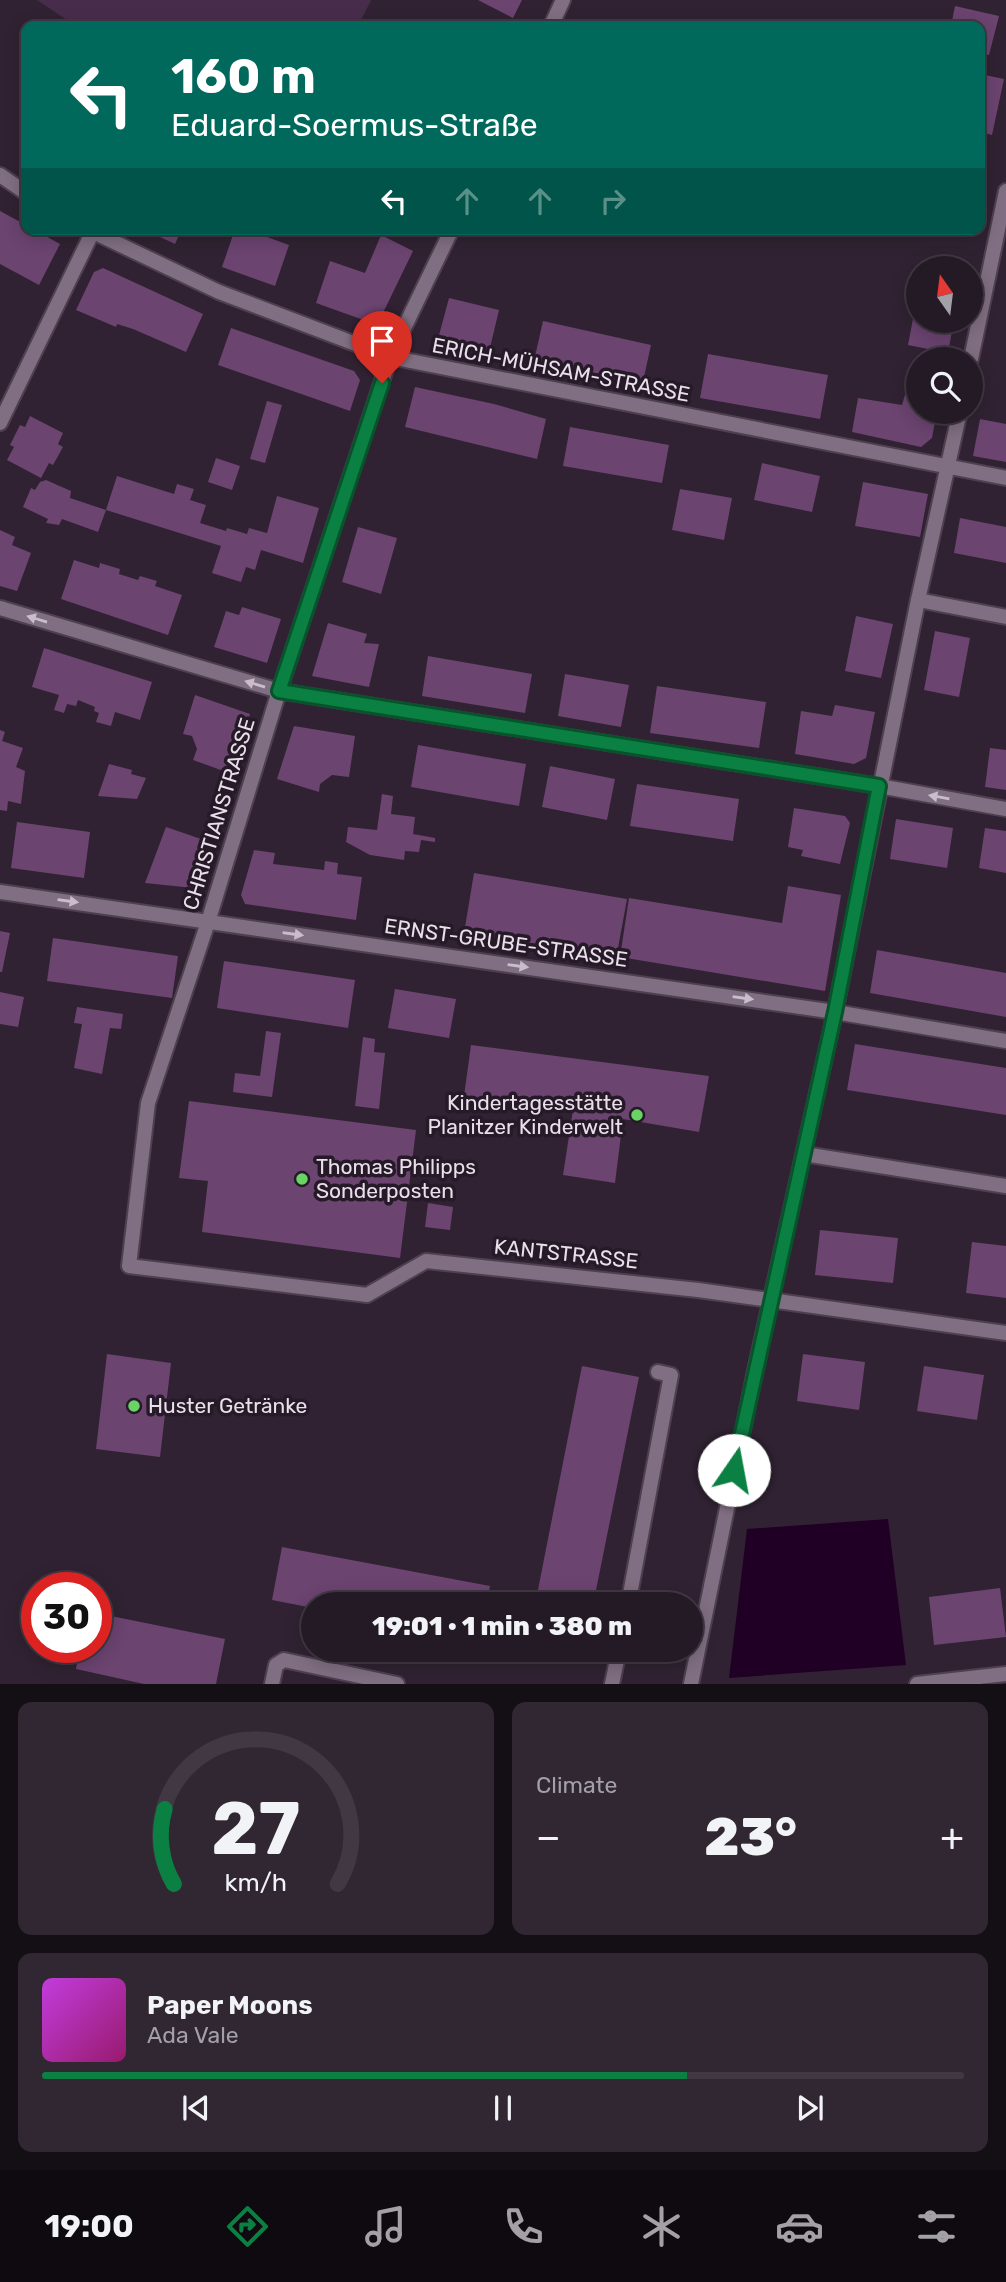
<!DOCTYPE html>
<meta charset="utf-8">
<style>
:root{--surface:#241a26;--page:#302732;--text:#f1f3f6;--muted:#a3a1a7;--line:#413843;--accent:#0b8043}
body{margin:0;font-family:Rubik,sans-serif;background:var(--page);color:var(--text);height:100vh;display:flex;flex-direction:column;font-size:26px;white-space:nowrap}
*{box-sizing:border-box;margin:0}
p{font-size:23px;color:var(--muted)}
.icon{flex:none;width:38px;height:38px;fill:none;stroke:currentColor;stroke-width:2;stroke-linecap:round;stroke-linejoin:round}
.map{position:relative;height:1684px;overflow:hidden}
.drawer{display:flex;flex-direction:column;gap:18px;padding:18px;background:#140e15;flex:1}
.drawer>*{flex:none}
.top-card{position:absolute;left:21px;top:21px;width:964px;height:214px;border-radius:14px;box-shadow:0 4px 18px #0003,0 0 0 2px var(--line);background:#00695c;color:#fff;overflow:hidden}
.needle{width:46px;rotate:346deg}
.buttons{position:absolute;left:906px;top:256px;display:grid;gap:14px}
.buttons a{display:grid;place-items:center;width:77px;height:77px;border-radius:50%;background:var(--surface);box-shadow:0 4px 18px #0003,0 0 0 2px var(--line);font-size:35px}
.speed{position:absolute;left:21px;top:1572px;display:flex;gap:14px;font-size:35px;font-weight:700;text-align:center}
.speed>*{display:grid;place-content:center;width:91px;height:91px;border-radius:50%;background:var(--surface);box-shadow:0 4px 18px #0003,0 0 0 2px var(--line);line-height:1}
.speed .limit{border:10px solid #d22;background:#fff;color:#111}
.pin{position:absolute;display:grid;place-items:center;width:60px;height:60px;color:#fff;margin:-72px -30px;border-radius:50% 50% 50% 0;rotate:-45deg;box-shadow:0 0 7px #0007}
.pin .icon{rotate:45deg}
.me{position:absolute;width:77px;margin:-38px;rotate:12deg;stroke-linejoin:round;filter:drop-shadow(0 0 5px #0008)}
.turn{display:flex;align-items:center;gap:24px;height:147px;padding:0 35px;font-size:32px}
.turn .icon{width:91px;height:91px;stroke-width:2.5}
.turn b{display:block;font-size:49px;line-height:60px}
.lanes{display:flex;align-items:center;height:66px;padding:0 35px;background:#0003;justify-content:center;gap:35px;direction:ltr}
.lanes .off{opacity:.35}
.big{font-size:52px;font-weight:800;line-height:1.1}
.drawer .widget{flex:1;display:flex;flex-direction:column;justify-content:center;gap:10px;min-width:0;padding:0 24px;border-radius:14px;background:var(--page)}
.drawer .dial{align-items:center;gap:0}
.dial svg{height:182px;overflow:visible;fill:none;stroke:var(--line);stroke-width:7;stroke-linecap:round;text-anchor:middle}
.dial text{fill:var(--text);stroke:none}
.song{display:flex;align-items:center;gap:21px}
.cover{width:84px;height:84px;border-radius:10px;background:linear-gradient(135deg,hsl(290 70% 55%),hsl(320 70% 35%))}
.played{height:7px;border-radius:4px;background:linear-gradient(90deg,var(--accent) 70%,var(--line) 70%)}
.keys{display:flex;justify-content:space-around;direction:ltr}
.heat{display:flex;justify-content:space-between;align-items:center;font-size:38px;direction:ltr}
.drawer .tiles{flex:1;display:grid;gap:18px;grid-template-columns:1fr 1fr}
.widget:last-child{grid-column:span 2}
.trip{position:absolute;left:301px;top:1592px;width:402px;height:70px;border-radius:35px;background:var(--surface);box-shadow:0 4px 18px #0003,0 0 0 2px var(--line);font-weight:800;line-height:70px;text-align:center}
.menu{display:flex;height:112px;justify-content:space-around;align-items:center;background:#0e0a0f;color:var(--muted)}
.menu .icon{width:49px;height:49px}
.menu .current{color:var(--accent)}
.menu b{font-size:32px;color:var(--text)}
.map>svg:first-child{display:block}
.green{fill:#482c4c}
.water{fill:#200025}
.building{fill:#6b4470}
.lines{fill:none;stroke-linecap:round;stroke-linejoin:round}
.lane-casing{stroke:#4e404f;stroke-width:18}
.street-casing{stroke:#4e404f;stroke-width:18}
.lane{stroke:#806e82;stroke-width:14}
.street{stroke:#806e82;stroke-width:14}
.oneway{fill:#cabdcb}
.route-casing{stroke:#07532c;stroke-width:18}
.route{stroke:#0b8043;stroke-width:12}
.poi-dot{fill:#69d464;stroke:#261928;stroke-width:2.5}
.labels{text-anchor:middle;stroke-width:7;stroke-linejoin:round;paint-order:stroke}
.street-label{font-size:21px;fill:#e9dfea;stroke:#261928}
.poi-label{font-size:21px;fill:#e9dfea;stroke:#261928;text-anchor:start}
</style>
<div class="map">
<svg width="1006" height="1684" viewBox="0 0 1006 1684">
<rect width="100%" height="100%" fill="#302232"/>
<!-- green -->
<path class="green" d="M37,0H371L358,26H76Z"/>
<!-- water -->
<path class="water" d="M888,1519L906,1665L729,1678L747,1529Z"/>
<!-- building -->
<g class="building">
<path d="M478,0H522L513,18Z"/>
<path d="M955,6L999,16L989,55L980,53V26H951Z"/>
<path d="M980,74L1004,79L992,135L980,132Z"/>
<path d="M0,211L26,225V229H33L60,244L39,285L0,264Z"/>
<path d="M143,229H182L175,244Z"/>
<path d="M235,229H245L289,245L275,286L222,267Z"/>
<path d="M381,235L413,251L381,317L369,322L316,303L330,261L365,273Z"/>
<path d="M103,268L203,314L186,352L133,329L117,324L116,327L76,310L94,272Z"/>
<path d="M449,298L499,310L489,352L438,339Z"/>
<path d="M917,298L919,320H954L948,353L908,345Z"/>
<path d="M543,321L651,345L642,386L534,361Z"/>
<path d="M231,328L354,371L360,380L350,411L218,365Z"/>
<path d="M708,354L828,375L820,419L700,398Z"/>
<path d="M415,387L494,404L546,419L537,459L405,427Z"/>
<path d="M907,388L919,391V411H937L932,438L921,447L852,432L858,398L902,405Z"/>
<path d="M267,401L282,405L265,463L250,459Z"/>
<path d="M30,416L63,433L58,444L63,447L53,465L49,463L41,478L7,460L14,447L10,445L20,425L25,427Z"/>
<path d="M980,419L1006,424V462L973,456Z"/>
<path d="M570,427L669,445L662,483L563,466Z"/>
<path d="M216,458L240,466L232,490L208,482Z"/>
<path d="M762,463L820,476L812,512L754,500Z"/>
<path d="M117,476L174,494L177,484L194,489L190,500L206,505L200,523L226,531L227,528L247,534L249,528L267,533L277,496L319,508L303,563L261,550L255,570L246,567L241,582L212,573L221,546L106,510L98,532L62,519L59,525L46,523L48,519L23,507L31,488L35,490L40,482L46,480L71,491L70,498L106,510Z"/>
<path d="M863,482L928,494L920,537L855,526Z"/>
<path d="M680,489L732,498L724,540L672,530Z"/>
<path d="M960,518L1006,527V563L954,553Z"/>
<path d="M358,527L397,538L381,594L342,582Z"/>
<path d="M0,530L15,537L12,545L31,553L17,591L0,586Z"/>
<path d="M74,560L99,568L100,563L120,569L119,574L138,580L140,576L157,581L155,586L182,595L168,635L61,599Z"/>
<path d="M242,607L281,619L267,663L214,647L226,611L239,615Z"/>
<path d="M856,616L893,624L881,678L845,671Z"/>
<path d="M328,623L367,634L364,643L379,644L369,687L312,676Z"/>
<path d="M935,631L970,638L959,697L924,690Z"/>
<path d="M44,648L152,682L140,720L115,712L111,726L96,722L99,713L94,711L95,707L78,700L76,706L67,704L64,713L54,710L59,695L32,687Z"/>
<path d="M428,656L532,674L525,713L422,696Z"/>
<path d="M565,674L629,685L621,727L558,716Z"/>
<path d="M657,686L766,702L759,748L650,733Z"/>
<path d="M195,695L250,714L232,774L193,760L197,749L192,736L183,734Z"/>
<path d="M835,705L875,712L866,758L854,764L795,754L801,711L832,716Z"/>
<path d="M294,726L355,736L349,777L332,775L320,784L319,792L277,779Z"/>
<path d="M0,730L5,732L2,741L23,748L16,767L25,771L21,804L8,801L7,811L0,810Z"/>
<path d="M418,745L526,764L519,806L411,787Z"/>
<path d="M990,748L1006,750V790L985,787Z"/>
<path d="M109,764L132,770L131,774L146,778L137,799L98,796Z"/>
<path d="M550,766L615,779L607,820L542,807Z"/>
<path d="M637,784L739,799L733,841L630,826Z"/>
<path d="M382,794L393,796L391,814L415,817L413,834L435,838V842L421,840L419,852L405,851L404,860L370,855L346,842L348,827L377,830Z"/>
<path d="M794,808L845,816L850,823L840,864L801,856L803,850L788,847Z"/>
<path d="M896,819L953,828L947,868L890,859Z"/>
<path d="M17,822L90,832L84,878L11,868Z"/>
<path d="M166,827L210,842L193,888L145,883Z"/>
<path d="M985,828L1006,831V873L979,868Z"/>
<path d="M254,850L275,853L273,864L324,870L325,861L338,863L337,874L362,877L356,920L245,904L241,895Z"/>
<path d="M474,873L627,899L616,959L464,933Z"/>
<path d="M788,886L841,895L825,991L620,957L629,898L782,923Z"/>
<path d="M0,931L10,933L2,972H0Z"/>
<path d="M53,938L178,956L172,998L47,981Z"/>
<path d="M877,950L1006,973V1017L870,993Z"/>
<path d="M224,961L355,980L348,1028L217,1008Z"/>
<path d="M395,989L456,999L449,1038L388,1028Z"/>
<path d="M0,992L24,997L18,1027L0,1024Z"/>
<path d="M77,1007L123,1014L121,1029L110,1028L102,1074L74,1068L82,1024L74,1023Z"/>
<path d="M266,1031L281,1033L272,1097L233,1092L235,1073L260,1076Z"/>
<path d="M363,1037L375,1039L374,1052L385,1053L379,1109L355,1106Z"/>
<path d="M855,1044L1006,1068V1115L847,1090Z"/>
<path d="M471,1045L709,1076L699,1132L623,1119L615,1183L563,1175L573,1110L464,1096Z"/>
<path d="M189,1101L416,1130L400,1258L202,1232L208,1181L179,1178Z"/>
<path d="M428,1203L453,1207L450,1230L425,1227Z"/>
<path d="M820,1230L898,1238L893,1283L815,1275Z"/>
<path d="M972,1242L1006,1246V1298L966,1293Z"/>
<path d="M107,1354L171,1363L160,1457L96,1449Z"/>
<path d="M803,1354L865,1362L859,1410L797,1401Z"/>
<path d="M582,1366L639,1377L593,1605H535Z"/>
<path d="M924,1366L984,1375L977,1420L917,1411Z"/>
<path d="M282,1547L490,1586L486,1605H313V1608L272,1600Z"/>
<path d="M1000,1588L1006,1637L934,1645L929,1597Z"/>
<path d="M96,1613L225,1639L216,1684H144L76,1669L80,1647H96Z"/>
</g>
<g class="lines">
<!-- lane casing -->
<g class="lane-casing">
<g id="lane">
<path d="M804,1154L1006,1186"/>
<path d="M272,1684L276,1665L284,1660L397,1684"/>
</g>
</g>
<!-- street casing -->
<g class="street-casing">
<g id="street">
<path d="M551,26L563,0"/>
<path d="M0,175L26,193"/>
<path d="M87,229L219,292L390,357L1006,478"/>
<path d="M452,229L390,357L279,691L208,922L148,1103L129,1266L367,1295L426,1261L698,1290L1006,1333"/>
<path d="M971,359L1006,191"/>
<path d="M0,423L94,229"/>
<path d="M918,600L1006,617"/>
<path d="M0,608L279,691L879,786L1006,809"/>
<path d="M0,892L835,1012L1006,1041"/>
<path d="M628,1605L671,1375L658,1372"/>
<path d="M612,1684L619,1650"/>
<path d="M691,1684L755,1371L835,1012L918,600L960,411"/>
<path d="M917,1684L1006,1674"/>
</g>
</g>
<!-- lane -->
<use href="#lane" class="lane"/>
<!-- street -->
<use href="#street" class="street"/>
</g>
<!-- one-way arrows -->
<defs><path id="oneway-solid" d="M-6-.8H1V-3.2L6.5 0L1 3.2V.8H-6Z" transform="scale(1.75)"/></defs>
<g class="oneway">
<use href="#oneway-solid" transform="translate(37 619) rotate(-163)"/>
<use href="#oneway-solid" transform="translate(255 684) rotate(-163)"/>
<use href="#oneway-solid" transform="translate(939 797) rotate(-170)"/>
<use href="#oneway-solid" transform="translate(68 901) rotate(8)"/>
<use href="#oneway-solid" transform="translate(293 934) rotate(8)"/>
<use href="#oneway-solid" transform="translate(518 966) rotate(8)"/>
<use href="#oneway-solid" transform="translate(743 998) rotate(8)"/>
</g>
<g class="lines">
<!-- route casing -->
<g class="route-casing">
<path id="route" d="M382,383L279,691L879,786L835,1012L734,1470"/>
</g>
<!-- route -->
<use href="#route" class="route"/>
</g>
<!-- markers -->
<g class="poi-dot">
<circle cx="637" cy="1115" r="7"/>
<circle cx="302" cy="1179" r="7"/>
<circle cx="134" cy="1406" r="7"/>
</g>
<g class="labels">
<!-- street labels -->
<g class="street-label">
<text transform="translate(561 370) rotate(11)" y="7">ERICH-MÜHSAM-STRASSE</text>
<text transform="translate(219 814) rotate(-73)" y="7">CHRISTIANSTRASSE</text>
<text transform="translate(506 943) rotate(8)" y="7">ERNST-GRUBE-STRASSE</text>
<text transform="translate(566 1254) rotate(6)" y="7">KANTSTRASSE</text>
</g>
<!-- poi labels -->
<g class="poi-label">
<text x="623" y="1110" text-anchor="end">Kindertagesstätte<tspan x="623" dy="24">Planitzer Kinderwelt</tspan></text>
<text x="316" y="1174">Thomas Philipps<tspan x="316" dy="24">Sonderposten</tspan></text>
<text x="148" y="1413">Huster Getränke</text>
</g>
</g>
</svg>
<div class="buttons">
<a><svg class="needle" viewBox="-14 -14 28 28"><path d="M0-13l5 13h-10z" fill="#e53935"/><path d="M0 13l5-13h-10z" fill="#a3a1a7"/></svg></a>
<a><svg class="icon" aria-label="search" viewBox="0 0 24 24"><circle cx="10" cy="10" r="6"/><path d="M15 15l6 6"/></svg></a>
</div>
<div class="speed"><div class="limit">30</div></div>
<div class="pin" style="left:382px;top:383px;background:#d93025"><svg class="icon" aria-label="arrive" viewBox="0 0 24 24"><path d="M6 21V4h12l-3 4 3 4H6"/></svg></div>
<svg class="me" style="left:734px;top:1470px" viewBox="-20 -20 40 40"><circle r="19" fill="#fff"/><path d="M0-13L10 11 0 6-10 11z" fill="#0b8043"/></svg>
<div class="trip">19:01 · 1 min · 380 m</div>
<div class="top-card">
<div class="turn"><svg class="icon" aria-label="left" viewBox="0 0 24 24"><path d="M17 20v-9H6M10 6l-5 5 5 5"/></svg><div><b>160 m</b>Eduard-Soermus-Straße</div></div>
<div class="lanes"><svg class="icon" aria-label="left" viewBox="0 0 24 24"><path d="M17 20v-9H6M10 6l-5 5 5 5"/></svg><svg class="icon off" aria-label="ahead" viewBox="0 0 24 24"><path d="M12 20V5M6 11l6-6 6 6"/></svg><svg class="icon off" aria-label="ahead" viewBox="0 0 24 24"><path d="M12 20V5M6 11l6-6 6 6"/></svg><svg class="icon off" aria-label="right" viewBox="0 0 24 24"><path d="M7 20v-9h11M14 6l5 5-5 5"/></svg></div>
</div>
</div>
<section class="drawer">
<div class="tiles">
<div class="widget dial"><svg viewBox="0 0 100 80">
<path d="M14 69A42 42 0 1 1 86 69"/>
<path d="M14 69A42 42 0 0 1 10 36" stroke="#0b8043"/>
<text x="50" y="56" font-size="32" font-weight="700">27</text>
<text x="50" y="72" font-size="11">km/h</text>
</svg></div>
<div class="widget"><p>Climate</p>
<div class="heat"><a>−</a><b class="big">23°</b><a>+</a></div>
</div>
<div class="widget">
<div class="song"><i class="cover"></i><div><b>Paper Moons</b><p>Ada Vale</p></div></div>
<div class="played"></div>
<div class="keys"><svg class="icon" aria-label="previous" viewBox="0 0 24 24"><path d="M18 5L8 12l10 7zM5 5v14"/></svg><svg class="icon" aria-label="pause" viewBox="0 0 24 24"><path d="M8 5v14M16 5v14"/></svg><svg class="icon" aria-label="next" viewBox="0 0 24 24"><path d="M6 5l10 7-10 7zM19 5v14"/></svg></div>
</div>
</div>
</section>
<nav class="menu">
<b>19:00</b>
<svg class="icon current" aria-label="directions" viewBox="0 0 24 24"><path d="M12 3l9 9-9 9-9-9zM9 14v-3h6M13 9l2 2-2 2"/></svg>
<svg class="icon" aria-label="music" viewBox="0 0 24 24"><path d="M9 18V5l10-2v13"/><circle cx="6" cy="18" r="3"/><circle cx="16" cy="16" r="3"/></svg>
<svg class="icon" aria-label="phone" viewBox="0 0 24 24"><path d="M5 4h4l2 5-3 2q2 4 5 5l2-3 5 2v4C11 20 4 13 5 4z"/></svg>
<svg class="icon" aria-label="climate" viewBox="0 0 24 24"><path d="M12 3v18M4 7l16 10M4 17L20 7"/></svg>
<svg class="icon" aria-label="car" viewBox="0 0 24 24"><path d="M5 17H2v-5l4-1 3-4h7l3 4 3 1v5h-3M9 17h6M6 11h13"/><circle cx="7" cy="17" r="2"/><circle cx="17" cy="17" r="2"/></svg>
<svg class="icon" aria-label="filters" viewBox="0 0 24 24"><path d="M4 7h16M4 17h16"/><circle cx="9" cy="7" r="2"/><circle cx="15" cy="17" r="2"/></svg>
</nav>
